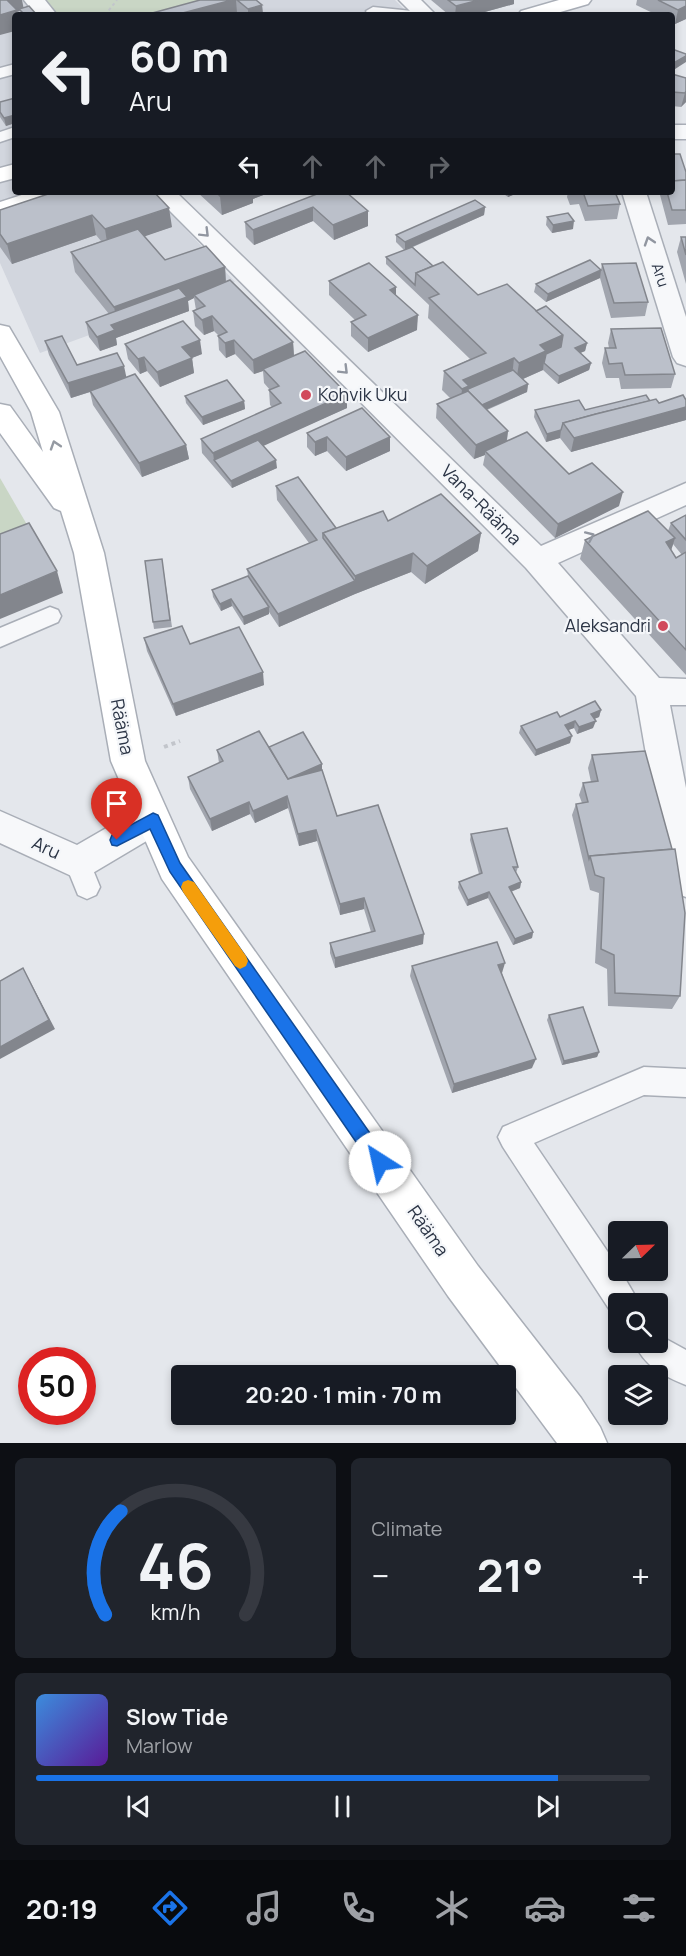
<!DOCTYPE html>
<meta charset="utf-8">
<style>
:root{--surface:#171b24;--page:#20242c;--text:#f1f3f6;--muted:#9ea1a6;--line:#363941;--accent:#1a73e8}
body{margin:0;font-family:Manrope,sans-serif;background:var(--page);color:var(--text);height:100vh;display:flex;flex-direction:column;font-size:22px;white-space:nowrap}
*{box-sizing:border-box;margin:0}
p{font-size:20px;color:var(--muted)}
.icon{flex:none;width:33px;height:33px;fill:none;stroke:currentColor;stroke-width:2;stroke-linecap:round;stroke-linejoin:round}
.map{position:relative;height:1443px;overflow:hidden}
.details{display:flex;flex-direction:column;gap:15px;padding:15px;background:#0d0f14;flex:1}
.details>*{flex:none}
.hud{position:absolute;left:12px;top:12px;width:663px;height:183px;border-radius:6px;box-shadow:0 3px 9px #0003;background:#171b24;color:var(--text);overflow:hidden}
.needle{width:39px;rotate:67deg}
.tools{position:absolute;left:608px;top:1221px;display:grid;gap:12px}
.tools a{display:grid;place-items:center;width:60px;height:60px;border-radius:6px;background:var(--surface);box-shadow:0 3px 9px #0003;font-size:30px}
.speed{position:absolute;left:18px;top:1347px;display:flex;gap:12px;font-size:30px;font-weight:700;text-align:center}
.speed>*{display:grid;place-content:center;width:78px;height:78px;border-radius:50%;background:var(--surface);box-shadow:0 3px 9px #0003;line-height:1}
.speed .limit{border:9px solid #d22;background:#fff;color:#111}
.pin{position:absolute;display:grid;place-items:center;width:51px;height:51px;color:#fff;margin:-62px -26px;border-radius:50% 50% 50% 0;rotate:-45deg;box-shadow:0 0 6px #0007}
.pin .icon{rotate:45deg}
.me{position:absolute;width:66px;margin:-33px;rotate:325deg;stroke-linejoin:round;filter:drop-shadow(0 0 4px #0008)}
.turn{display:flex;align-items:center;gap:21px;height:126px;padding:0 18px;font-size:27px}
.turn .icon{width:78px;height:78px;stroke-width:2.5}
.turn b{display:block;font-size:42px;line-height:51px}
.lanes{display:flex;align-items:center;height:57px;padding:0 18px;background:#0003;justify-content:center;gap:30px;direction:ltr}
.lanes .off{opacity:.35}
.big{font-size:45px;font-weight:700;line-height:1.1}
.details .tile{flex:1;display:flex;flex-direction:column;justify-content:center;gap:9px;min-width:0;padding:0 21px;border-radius:9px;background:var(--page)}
.details .dial{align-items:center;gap:0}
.dial svg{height:156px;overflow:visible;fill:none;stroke:var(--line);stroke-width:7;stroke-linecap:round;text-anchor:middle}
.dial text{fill:var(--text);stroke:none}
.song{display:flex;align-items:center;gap:18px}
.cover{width:72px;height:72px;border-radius:9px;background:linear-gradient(135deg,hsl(210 70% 55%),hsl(270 70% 35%))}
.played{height:6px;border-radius:3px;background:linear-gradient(90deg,var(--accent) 85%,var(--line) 85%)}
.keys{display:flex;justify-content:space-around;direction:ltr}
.heat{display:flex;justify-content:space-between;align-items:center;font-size:33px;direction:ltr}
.details .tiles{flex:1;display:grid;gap:15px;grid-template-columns:1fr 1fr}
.tile:last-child{grid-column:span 2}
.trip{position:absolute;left:171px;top:1365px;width:345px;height:60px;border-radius:6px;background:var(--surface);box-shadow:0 3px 9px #0003;font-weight:700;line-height:60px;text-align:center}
.dock{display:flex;height:96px;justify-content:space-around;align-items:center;background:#090b0e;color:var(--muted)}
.dock .icon{width:42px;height:42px}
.dock .on{color:var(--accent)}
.dock b{font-size:27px;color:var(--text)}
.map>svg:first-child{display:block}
.built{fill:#d2d6de}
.green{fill:#c9d6c5}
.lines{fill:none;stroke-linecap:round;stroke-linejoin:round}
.service-casing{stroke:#a9aeb7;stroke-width:3}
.pedestrian-casing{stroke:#a9aeb7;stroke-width:3}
.minor-casing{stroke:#a9aeb7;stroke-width:3}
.secondary-casing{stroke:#a9aeb7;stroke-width:3}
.path-far1{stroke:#c2c5cb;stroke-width:2;stroke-dasharray:3 3;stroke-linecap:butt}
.path{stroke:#c2c5cb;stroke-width:4;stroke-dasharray:4 4;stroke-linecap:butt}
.service{fill:#f7f8fa;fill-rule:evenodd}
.pedestrian{fill:#f7f8fa;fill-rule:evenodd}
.minor{fill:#f7f8fa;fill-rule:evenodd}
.secondary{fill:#fff;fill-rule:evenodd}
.wall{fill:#a1a5ae;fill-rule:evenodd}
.shaded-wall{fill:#83868d}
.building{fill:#bbc0ca;stroke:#83868d;stroke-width:1.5}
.oneway{stroke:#9196a0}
.oneway2{stroke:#959aa2}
.route{fill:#1a73e8;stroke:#114b97;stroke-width:1.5}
.slow{fill:#f59e0b}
.poi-dot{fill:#d1495b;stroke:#f4f6f9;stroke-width:2}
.labels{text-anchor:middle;stroke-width:4.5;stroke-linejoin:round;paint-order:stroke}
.far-street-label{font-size:15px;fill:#2b3445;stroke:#f4f6f9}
.poi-label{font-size:18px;fill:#2b3445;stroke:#f4f6f9;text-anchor:start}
.street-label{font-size:18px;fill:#2b3445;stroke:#f4f6f9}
</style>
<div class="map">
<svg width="686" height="1443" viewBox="0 0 686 1443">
<rect width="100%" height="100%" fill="#e4e7ec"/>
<!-- built -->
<g class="built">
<path d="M0,0H42L56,15H15V192H151L235,282L40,353L0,263Z"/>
<path d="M251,0H395L410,15H197Z"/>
</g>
<!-- green -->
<g class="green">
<path d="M42,0H251L198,15H56Z"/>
<path d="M0,478L37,542L0,557Z"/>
</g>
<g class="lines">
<!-- service casing -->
<g class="service-casing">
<g id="service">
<path d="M373,7L412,11L419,15L368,14L366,11Z"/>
<path d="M15,64V74L0,78V68Z"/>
<path d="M15,127V137L0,142V132Z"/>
<path d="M50,607L58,610L61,616L58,622L0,647V628Z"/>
<path d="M78,851L87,855L100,887L96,895L87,899L78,895L65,863L69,855Z"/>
<path d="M644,1067L686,1069V1097L644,1095L534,1143L618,1267V1270H620L640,1304H618V1317L613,1315L503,1147L498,1137L503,1127Z"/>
<path d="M657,1329L661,1331L666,1339L686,1350V1385C663,1376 644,1366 634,1342H657Z"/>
</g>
</g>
<!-- pedestrian casing -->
<g class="pedestrian-casing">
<path id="pedestrian" d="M24,0H45L57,15H36Z"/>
</g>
<!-- minor casing -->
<g class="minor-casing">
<g id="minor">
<path d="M399,0H421L436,15H414Z"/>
<rect x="672" y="125" width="14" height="14"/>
<path d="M151,192H176L541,546L686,483V505L558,563L659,678L686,679V705H670L686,788V897L673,892L668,881L636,696L526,568Z"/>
<path d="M622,192H646L686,317V366L677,363L673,357Z"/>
<path d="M153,804L165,808L170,819L165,830L91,874L78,879L0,843V811L77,845L141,808Z"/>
</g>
</g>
<!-- secondary casing -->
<g class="secondary-casing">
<g id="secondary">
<path d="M559,0H591L588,4L550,15H518L521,11Z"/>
<path d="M15,164V178L0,182V168Z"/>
<path d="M31,192H66L62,197L0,217V202Z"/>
<path d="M0,325L9,327L59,412L104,553L145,761L188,857L478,1266L581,1398L600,1427L607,1443H557L448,1296L162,879L111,761L74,553L61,511L54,508L0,433V404L10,406L43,452L31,412L0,356Z"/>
</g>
</g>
<!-- path-far1 -->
<path class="path-far1" d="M105,15L117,0"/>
<!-- path -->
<path class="path" d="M164,747L180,741"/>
<!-- service -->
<use href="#service" class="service"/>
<!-- pedestrian -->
<use href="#pedestrian" class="pedestrian"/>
<!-- minor -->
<use href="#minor" class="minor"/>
<!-- secondary -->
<use href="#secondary" class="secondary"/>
</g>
<!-- wall -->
<g class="wall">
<path d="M200,0H256L262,5L263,15H239L237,13L229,15H145Z"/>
<path d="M431,0H514V4L474,15H449Z"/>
<path d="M637,0H686V19L675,24L672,22V15H657L636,5Z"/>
<path d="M672,74L686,78V102L681,107L672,106Z"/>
<path d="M15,98V123L6,126L0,117V102Z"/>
<path d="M686,172V224L668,225L660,195L661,193L659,192H672Z"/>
<path d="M54,192L172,227L144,236L165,260L225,267L226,282L293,342L294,355L347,394V408L263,445L277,468L232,488L202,453L201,439L272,407L270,405L269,390H270L264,383L263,371L254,374L235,354L226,358L219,350L218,335L214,331L204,335L195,326L193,311L196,310L194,298L188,301L189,311L116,338L117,345L100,351L89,337L86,322L109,314L75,272L71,252L101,241L96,235L12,264L0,247V210Z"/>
<path d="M197,192H265L266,194L253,199V203L222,215Z"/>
<path d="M322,192L368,211V226L334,240L313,221L254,245L246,237L245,222Z"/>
<path d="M501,192H520L508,197Z"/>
<path d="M568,192H615L620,204L617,219L585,221L579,204L570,205L567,197Z"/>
<path d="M485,207L484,215L413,247L433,266L478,295L536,311L587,343L585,351L580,353L591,363L589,370L558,384L543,370L523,379L528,384L527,392L487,410L508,431L507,441L569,474L619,506L555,538L483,465L485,455L474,459L436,418L437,404L450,398L442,390L444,371L470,359L428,318L429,305L386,264V257L404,250L396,242V235Z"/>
<path d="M547,217L573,229L552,233L546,225Z"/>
<path d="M681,237H686V284L677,252Z"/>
<path d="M602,264L648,302L645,316L611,318L600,278L546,302L534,292L536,284L601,270Z"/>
<path d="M329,281L396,296L417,330L368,352L351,336V322L355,320L329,295Z"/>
<path d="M611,329L675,374L671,388L621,389L619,378H606L602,363L605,348H609L608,343Z"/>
<path d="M45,341L77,365L126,377L186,445L189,459L142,477L93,405L90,392L71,398L49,355Z"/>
<path d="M125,344L202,354L192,358L194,373L160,387L147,371L140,374L128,359Z"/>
<path d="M185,396L244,401L245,409L203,425L186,403Z"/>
<path d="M650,401L659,403L686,420L571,452L560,438L546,442L534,417L535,410H585Z"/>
<path d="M307,433L390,451L346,471L327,451L315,456L307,447Z"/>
<path d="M276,486L336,528L388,521L481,533L478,551L425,584L411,572L355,594L279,627L269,612V614L244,625L232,606L221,611L213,597L212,590L248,576L247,569L309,543L277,500Z"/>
<path d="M686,515V675L580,559L585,540L668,531L671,523ZM673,544L682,555L676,558L671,550Z"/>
<path d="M162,559L172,627L154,629L153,622Z"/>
<path d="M144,638L264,685L176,716L147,651Z"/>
<path d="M601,710L599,717L594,719L593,728L577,734L574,728L568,730L570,743L535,756L519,733L521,726L560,717Z"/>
<path d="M269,747L322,764V770L337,816L423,944L335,968L330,953V943L371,932L364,909L340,915L317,841L299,846L288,808L255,823L250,814L212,831L190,789L188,777L219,763L217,750Z"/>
<path d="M592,755L680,996L672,1009L608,1006L607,969L595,963L599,893L590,890L572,815L576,804L582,803L579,795L583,783L591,782L588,768Z"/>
<path d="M471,834L518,867L516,873L521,882L520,888L511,892L533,932L532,938L513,945L488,898L467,906L458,888L459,882L479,874L470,840Z"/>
<path d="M412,966L502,973L532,1068L452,1093L410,976Z"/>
<path d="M549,1015L599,1052L597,1057L562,1065L547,1020Z"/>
</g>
<!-- shaded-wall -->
<g class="shaded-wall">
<path d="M4,0H22L24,10L19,9L20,11L17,12L18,15H15V31L0,35V15Z"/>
<path d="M232,0H236L237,13L229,15H182L183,13Z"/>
<path d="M479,0H514V4L474,15H455L456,6Z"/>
<path d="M262,5L263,15H248V9Z"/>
<path d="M686,6V19L675,24L678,10Z"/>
<path d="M686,56V62L672,71V64Z"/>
<path d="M686,91V102L681,107L685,93Z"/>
<path d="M15,115V123L6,126L4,118Z"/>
<path d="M229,192H265L266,194L253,199V203L222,215L220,196Z"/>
<path d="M509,192H520L508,197Z"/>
<path d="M313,207V221L254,245L253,230Z"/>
<path d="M485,207L484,215L405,250V242Z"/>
<path d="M169,208L172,227L108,249L105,229Z"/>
<path d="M368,211V226L334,240L333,225Z"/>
<path d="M92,215L96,235L12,264L7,244Z"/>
<path d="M574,221L573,229L552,233L553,225Z"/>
<path d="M225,267L226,286L194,295V298L188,301L189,311L116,338L117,345L100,351L97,337L111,325L117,322L114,307Z"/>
<path d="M601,270L600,278L546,302L548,294Z"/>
<path d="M396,287V302L390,290Z"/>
<path d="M418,315L417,330L368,352V338Z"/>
<path d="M212,316L214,331L204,335L202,320Z"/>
<path d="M563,335L559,355L544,361L543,370L516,382L519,363L540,345Z"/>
<path d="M200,340L202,354L184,361L182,347Z"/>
<path d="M234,340L235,354L226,358L225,343Z"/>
<path d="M293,342L294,357L263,369V371L254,374L253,360Z"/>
<path d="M587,343L585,351L573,356L575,348Z"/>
<path d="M144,357L147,371L140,374L138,359Z"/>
<path d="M192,358L194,373L160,387L157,372Z"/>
<path d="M514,358L512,377L460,408L463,380Z"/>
<path d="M591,363L589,370L558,384L559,376Z"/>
<path d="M124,366L127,380L71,398L68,383Z"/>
<path d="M528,384L527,392L476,414L477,407Z"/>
<path d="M347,394V408L219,466L214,460L213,453Z"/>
<path d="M244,401L245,409L203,425L202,417Z"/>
<path d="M686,407V420L571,452L574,438Z"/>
<path d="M561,430L560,438L546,442L547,434Z"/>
<path d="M508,431L506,445L485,451V455L474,459L476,445Z"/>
<path d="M327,437V451L315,456V442Z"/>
<path d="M390,437V451L346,471V457Z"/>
<path d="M186,445L189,459L142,477L139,463Z"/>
<path d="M276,460L277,468L232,488L231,481Z"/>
<path d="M623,492L619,506L555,538L558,524Z"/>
<path d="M481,533L478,551L425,584L427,566Z"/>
<path d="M675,538L669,557L666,542Z"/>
<path d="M413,553L411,572L355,594V576Z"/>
<path d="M57,571L63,593L0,619V595Z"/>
<path d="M355,581V594L279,627L278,614Z"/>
<path d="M231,599L232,606L221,611L220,604Z"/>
<path d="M269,607V614L244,625L243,617Z"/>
<path d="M263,672L264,685L176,716L173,704Z"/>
<path d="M601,710L599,717L589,721L591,714Z"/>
<path d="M575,721L574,728L563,732L565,725Z"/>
<path d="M596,721L593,728L577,734L579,727Z"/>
<path d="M572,736L570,743L535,756L536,750Z"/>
<path d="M322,764V770L286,780Z"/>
<path d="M287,796L288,808L255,823L253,811Z"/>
<path d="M249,802L250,814L212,831L210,819Z"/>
<path d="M316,830L317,841L299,846L298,834Z"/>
<path d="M521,882L520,888L507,893L509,887Z"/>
<path d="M489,892L488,898L467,906L468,900Z"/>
<path d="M364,898V909L340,915V904Z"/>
<path d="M533,932L532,938L513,945L515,939Z"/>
<path d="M424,934L423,944L335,968V958Z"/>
<path d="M505,963L502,973L496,974L498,965Z"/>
<path d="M23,968L55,1029L0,1059V1047Z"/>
<path d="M599,1052L597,1057L562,1065L564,1061Z"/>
<path d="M536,1059L532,1068L452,1093L454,1084Z"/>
</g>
<!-- building -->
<g class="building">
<path d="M0,0H7L17,10L0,15Z"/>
<path d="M200,0H232L183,13L182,15H145Z"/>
<path d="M237,0H256L262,5L248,9Z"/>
<path d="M448,0H479L456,6Z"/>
<path d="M658,0H686V6L678,10Z"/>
<path d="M29,6L37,15H25L19,9Z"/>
<path d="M672,49L686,54V56L672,64Z"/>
<path d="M672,74L686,78V91L685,93L672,92Z"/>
<path d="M15,98V115L4,118L0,112V102Z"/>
<path d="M672,154H680L686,172V180L672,181Z"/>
<path d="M686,180V210H672L667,192H672V181Z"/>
<path d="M54,192H154L169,208L105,229L92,215L7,244L0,234V210Z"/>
<path d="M216,192H229L220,196Z"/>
<path d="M322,192H346L368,211L333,225L313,207L253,230L245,222Z"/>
<path d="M583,192H615L620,204L588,206Z"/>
<path d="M475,200L485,207L405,242L396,235Z"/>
<path d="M568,213L574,221L553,225L547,217Z"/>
<path d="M138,229L165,260L206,246L225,267L114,307L71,252Z"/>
<path d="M681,237H686V255Z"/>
<path d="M412,247L433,266L416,273L415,285L386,257Z"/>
<path d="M590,260L601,270L548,294L536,284Z"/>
<path d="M443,262L478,295L507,284L563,335L540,345L546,351L519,363L514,358L463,380L469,386L462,389L444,371L486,353L429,298L439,294L416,273Z"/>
<path d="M369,263L396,287L390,290L418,315L368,338L351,322L366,315L329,281Z"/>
<path d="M636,263L648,302L614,303L602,264Z"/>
<path d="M230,280L293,342L253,360L234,340L225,343L218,336L227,332L212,316L202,320L193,311L205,306L194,295Z"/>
<path d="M179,288L187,297L111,325L115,330L97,337L86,322Z"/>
<path d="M546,306L587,343L575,348L591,363L559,376L544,363L546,354L561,347L563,335L536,311Z"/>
<path d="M183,321L200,340L182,347L192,358L157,372L144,357L138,359L125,344Z"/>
<path d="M661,328L675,374L625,375L622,363L609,364L605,348H616L611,329Z"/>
<path d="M62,336L77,365L117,353L124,366L68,383L45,341Z"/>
<path d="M305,351L347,394L213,453L201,439L281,403L269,390L279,386L263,369Z"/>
<path d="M513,370L528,384L482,405L468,391V389Z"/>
<path d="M135,374L186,445L139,463L90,391Z"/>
<path d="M227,380L244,401L202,417L185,396Z"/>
<path d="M468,391L508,431L476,445L437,404Z"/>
<path d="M646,395L650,401L596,414L563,423L561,430L547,434L535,410L579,400L585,410Z"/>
<path d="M683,395L686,400V407L574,438L563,423L596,414L656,399L659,403Z"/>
<path d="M362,408L390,437L346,457L327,437L315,442L307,433Z"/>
<path d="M527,432L569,474L592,463L623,492L558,524L485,451Z"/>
<path d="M258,440L276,460L231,481L214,460Z"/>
<path d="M298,477L336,528L323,533V538L355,581L278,614L247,569L317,540L276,486Z"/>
<path d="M441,494L481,533L427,566L413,553L355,576L323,533L383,511L388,521Z"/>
<path d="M648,511L675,538L666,542L676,558L686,552V650L585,540Z"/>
<path d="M686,515V540L671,523Z"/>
<path d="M29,523L57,571L0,595V534Z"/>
<path d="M162,559L170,620L153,622L145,561Z"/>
<path d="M248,576L269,607L243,617L231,599L220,604L212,590Z"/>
<path d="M182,626L190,644L239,627L263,672L173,704L144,638Z"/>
<path d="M595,701L601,710L591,714L596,721L579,727L575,721L565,725L572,736L536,750L521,726L557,712L560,717Z"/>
<path d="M259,731L288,779L322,770L337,816L378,805L424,934L335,958L330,943L375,931L364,898L340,904L316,830L298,834L287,796L253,811L249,802L210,819L188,777L223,761L217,750Z"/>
<path d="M303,732L322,764L288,779L269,747Z"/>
<path d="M645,751L672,849L590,856L589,859L576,804L588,802L583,783L598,781L592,755Z"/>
<path d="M507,828L518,867H513L521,882L509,887L533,932L515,939L489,892L468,900L459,882L482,873L471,834Z"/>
<path d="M675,849L685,913L680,996L615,993L614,955L601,949L604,878L595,875L590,856Z"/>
<path d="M497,942L505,963L498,965L536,1059L454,1084L412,966Z"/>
<path d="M23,968L49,1020L0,1047V981Z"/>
<path d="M583,1007L599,1052L564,1061L549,1015Z"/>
</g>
<!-- one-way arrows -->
<defs><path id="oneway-chevron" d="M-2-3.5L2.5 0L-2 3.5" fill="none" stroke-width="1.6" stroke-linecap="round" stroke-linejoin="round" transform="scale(1.5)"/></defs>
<g class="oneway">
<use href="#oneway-chevron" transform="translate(205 233) rotate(45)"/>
<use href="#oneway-chevron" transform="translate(649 241) rotate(-108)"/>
<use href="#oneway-chevron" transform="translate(344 370) rotate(45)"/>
<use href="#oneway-chevron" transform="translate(590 536) rotate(-24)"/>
</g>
<use class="oneway2" href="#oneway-chevron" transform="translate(55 445) rotate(-108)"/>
<!-- route -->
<path class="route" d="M153,813L158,815L180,863L386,1156L389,1162L386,1168L380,1170L374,1168L170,872L150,829L117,846L112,845L110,840L112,835Z"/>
<!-- slow -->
<path class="slow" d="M188,880L194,882L246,956L248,961L246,966L240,969L235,966L183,892L181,887L183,882Z"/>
<!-- markers -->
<g class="poi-dot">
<circle cx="306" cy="395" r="6"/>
<circle cx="663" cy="626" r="6"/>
</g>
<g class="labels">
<!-- far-street labels -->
<g class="far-street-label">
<text transform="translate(660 275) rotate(72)" y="5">Aru</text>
</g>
<!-- poi labels -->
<g class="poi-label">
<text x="318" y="401">Kohvik Uku</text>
<text x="651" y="632" text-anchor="end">Aleksandri</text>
</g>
<!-- street labels -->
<g class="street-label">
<text transform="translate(481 505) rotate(45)" y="6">Vana-Rääma</text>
<text transform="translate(122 727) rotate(79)" y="6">Rääma</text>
<text transform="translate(46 848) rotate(25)" y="6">Aru</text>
<text transform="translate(428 1231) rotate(55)" y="6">Rääma</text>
</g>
</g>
</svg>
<div class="tools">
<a><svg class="needle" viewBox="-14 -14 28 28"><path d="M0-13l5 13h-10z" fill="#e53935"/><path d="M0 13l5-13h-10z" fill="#9ea1a6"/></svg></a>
<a><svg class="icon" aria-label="search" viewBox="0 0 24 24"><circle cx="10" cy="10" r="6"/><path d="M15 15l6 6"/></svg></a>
<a><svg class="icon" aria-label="layers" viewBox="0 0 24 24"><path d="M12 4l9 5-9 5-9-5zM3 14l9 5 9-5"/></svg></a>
</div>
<div class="speed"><div class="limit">50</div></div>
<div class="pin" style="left:117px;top:840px;background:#d93025"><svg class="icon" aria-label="arrive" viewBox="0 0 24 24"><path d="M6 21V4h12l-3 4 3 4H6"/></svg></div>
<svg class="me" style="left:380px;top:1162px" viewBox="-20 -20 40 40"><circle r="19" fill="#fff"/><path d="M0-13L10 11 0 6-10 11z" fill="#1a73e8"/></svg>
<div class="trip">20:20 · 1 min · 70 m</div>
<div class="hud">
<div class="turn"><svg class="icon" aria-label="left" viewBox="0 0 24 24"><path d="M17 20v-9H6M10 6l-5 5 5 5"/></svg><div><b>60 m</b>Aru</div></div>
<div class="lanes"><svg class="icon" aria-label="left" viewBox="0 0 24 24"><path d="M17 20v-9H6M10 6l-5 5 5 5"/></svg><svg class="icon off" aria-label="ahead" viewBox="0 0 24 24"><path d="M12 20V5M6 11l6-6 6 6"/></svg><svg class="icon off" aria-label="ahead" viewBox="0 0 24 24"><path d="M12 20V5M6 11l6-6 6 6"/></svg><svg class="icon off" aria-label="right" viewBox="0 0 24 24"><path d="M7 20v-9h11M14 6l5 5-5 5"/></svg></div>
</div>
</div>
<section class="details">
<div class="tiles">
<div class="tile dial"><svg viewBox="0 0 100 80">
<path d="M14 69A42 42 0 1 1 86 69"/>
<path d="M14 69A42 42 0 0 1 22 16" stroke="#1a73e8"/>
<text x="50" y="56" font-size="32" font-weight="700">46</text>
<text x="50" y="72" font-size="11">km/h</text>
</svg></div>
<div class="tile"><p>Climate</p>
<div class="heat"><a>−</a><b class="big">21°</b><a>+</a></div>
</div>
<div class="tile">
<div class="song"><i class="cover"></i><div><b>Slow Tide</b><p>Marlow</p></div></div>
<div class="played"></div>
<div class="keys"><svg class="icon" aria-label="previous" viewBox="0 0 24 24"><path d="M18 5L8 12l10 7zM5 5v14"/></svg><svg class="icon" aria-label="pause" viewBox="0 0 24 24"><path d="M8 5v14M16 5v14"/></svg><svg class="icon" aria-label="next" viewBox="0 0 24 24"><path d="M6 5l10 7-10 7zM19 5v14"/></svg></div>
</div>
</div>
</section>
<nav class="dock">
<b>20:19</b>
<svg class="icon on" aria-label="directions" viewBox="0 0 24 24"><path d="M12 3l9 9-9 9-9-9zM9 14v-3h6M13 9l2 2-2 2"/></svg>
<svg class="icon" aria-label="music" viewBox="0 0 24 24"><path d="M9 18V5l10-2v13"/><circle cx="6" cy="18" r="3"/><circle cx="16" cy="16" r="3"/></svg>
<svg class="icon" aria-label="phone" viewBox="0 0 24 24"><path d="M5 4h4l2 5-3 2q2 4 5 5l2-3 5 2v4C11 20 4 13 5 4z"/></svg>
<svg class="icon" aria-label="climate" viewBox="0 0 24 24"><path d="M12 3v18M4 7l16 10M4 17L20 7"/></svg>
<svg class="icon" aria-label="car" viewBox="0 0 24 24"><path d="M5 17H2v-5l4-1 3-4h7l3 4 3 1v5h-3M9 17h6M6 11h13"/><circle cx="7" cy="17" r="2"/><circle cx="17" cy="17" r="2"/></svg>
<svg class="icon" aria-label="filters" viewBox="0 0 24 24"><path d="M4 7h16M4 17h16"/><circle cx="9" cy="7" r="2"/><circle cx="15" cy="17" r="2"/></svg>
</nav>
